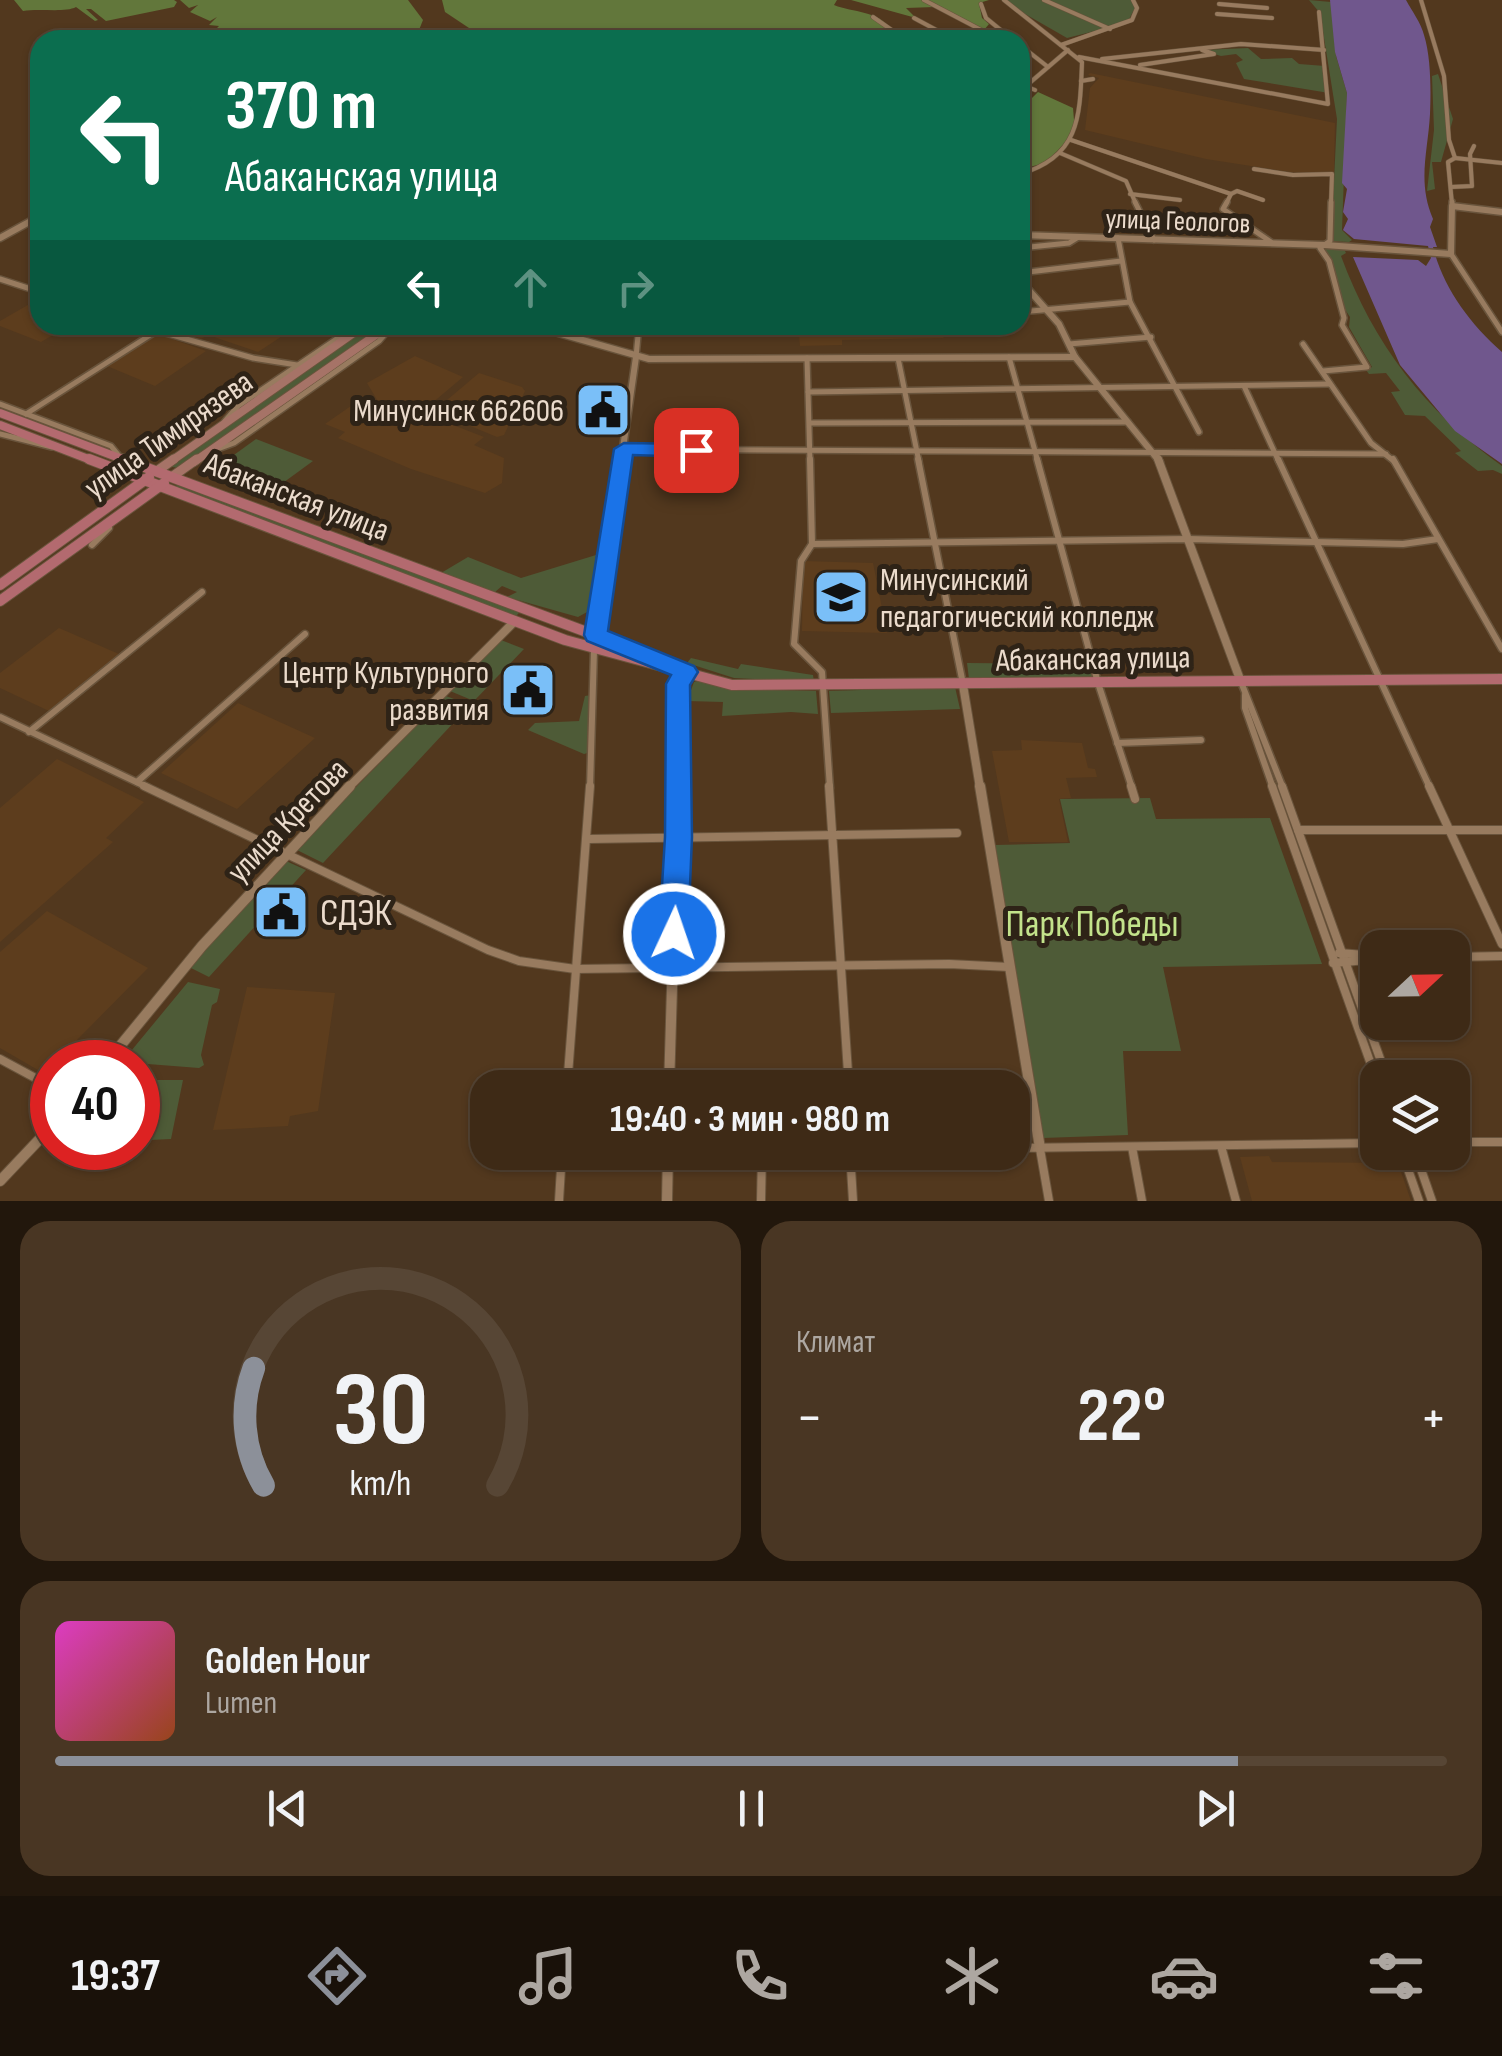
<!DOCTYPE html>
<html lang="ru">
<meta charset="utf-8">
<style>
:root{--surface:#3e2a16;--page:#493623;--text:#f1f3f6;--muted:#ada7a1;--line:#574635;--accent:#8c9099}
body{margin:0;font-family:"Sofia Sans Condensed",sans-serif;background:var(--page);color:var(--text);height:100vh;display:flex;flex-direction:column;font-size:38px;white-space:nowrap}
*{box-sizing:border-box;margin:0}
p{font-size:32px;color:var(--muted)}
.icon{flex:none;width:55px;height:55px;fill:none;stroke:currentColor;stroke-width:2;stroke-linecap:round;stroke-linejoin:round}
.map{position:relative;height:1201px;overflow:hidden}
.details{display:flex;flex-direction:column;gap:20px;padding:20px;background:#22170c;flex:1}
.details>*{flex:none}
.top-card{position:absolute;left:30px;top:30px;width:1000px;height:305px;border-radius:30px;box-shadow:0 2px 8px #0004,0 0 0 2px var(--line);background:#0b6e4f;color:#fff;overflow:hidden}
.needle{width:65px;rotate:68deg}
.tools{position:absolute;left:1360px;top:930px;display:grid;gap:20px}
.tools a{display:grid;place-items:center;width:110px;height:110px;border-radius:20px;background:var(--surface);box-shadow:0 2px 8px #0004,0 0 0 2px var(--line);font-size:50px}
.speed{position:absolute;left:30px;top:1040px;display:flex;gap:20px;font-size:50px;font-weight:700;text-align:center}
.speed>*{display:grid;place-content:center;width:130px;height:130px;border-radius:50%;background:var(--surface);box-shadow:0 2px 8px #0004,0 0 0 2px var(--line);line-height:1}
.speed .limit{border:15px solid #d22;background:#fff;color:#111}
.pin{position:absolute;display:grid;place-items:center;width:85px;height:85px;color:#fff;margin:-42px;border-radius:20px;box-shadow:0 5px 15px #0006}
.me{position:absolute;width:110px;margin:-55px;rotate:3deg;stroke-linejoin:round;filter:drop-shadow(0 0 8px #0008)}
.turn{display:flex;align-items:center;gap:35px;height:210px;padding:0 30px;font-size:45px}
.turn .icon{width:130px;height:130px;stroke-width:2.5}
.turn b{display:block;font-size:70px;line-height:85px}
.lanes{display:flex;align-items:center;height:95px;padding:0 30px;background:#0003;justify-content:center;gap:50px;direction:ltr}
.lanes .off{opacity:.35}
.big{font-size:75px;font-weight:700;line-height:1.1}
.details .tile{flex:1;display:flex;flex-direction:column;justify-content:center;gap:15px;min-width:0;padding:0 35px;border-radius:30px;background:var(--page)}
.details .dial{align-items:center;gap:0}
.dial svg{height:260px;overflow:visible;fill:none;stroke:var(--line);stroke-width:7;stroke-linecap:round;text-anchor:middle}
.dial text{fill:var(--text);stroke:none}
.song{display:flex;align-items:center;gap:30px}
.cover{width:120px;height:120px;border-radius:15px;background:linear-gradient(135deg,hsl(310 70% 55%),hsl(20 70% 35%))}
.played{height:10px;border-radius:5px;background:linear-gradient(90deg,var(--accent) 85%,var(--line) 85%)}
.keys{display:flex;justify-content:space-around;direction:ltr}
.heat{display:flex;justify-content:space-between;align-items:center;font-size:55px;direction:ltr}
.details .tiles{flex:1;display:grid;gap:20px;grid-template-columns:1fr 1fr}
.tile:last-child{grid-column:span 2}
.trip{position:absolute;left:470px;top:1070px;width:560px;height:100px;border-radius:30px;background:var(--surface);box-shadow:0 2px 8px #0004,0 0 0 2px var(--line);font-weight:700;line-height:100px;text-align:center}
.tabs{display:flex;height:160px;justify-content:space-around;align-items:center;background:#191109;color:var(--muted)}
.tabs .icon{width:70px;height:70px}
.tabs .active{color:var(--accent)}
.tabs b{font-size:45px;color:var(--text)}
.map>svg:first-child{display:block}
.built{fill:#5d3d1d}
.green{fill:#4e5b37}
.forest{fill:#62773b}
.water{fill:#70578d}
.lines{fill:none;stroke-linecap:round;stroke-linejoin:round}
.minor-far3-casing{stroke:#69543c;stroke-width:5}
.minor-far2-casing{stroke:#69543c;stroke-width:8}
.minor-far1-casing{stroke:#69543c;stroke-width:9}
.minor-casing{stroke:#69543c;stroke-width:10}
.tertiary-far2-casing{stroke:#69543c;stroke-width:9}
.tertiary-far1-casing{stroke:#69543c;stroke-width:10}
.tertiary-casing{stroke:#69543c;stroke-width:12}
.secondary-far1-casing{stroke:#69543c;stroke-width:10}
.secondary-casing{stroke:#69543c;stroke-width:11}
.primary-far1-casing{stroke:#69543c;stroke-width:10}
.primary-casing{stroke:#69543c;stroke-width:12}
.minor-far3{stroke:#987b5f;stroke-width:4}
.minor-far2{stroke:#987b5f;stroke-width:5}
.minor-far1{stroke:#987b5f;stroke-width:6}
.minor{stroke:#987b5f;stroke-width:8}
.tertiary-far2{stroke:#987b5f;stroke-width:6}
.tertiary-far1{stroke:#987b5f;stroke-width:8}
.tertiary{stroke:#987b5f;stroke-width:10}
.secondary-far1{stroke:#a67367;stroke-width:8}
.secondary{stroke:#a67367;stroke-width:9}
.primary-far1{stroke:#b36a6f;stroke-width:8}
.primary{stroke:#b36a6f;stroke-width:10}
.route{fill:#1a73e8;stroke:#114b97;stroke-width:2.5}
.labels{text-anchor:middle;stroke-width:10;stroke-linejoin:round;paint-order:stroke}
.far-street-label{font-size:28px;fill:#ebdbcc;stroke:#2e2317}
.poi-label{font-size:32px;fill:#ebdbcc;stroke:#2e2317;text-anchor:end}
.street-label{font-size:32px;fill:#ebdbcc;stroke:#2e2317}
.near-poi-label{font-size:38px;fill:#ebdbcc;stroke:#2e2317;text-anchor:start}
.near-park-label{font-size:38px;fill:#c3e38b;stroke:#2e2317}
</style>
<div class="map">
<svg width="1502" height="1201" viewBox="0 0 1502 1201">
<rect width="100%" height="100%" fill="#52381e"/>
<!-- built -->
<g class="built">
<path d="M1090,73L1335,123L1334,172L1303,174L1206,159L1085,130L1090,88L1099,78L1088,75Z"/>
<path d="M40,298V325H70L41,342L0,326V321Z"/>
<path d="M152,325L223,326L299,325L258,352L208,335L201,339Z"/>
<path d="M798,325H957L943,338L842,340V345L800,346Z"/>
<path d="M158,334L206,351L155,386L107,366Z"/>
<path d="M415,356L463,377L425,409L379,403L367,383Z"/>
<path d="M479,373L522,387L525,391L504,435L497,437L434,411Z"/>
<path d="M361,399L422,413L484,437L474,445L504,458L502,483L485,493L411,469L338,438L345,432L325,424Z"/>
<path d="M803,561L873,563L887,633L802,631Z"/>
<path d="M59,628L119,654L49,711L0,688V673Z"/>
<path d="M238,703L315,738L237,809L161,773Z"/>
<path d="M1021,740L1082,743L1088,768L1095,769L1097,777L1066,778L1071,798L1059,799L1068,842H1009L992,751L1022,750Z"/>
<path d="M57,759L144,802L106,838L113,842L0,942V808Z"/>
<path d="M47,911L148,968L70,1047L38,1070L0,1048V952Z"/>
<path d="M247,987L335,993L318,1111L290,1116L288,1126L213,1130Z"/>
<path d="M1269,1156L1272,1162L1398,1163L1411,1201H1252L1240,1157Z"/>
</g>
<!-- green -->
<g class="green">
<path d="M1001,0H1132L1135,8L1127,23L1067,38Z"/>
<path d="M1309,0L1331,2L1336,56L1347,93L1342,230L1352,240L1349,242L1331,241L1337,119L1320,13Z"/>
<path d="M1248,48L1261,59L1292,58L1299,64L1325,66L1329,93L1244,79L1236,63L1243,60L1236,54L1221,56L1201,50Z"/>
<path d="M1438,74L1453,119L1441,162H1432L1435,189L1427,191L1434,130L1432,76Z"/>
<path d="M1327,247L1344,249L1346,253L1341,256C1374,345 1425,411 1502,466V474L1493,470L1478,471L1455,453L1461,451L1425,416L1405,415L1391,392L1400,391L1386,373L1369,374L1366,370L1372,367L1349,327L1350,317L1338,299L1332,260L1323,250Z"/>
<path d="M368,325H387L181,468L171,467Z"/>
<path d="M256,439L313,461L265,496L209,473Z"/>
<path d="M182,483L519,610V613L515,617L173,487Z"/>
<path d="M596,555L589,611L578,617L507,597L517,592L502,586L495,592L441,573L468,557L521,578Z"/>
<path d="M501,640L524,649L474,701L450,691Z"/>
<path d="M691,658L738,669L741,664L813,675L814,682L734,678L687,663Z"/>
<path d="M967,663L1090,664L1094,679H969Z"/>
<path d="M702,680L735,689L816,691L818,714L791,712L722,716L723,702L687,701L694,682Z"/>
<path d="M955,687L960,709L831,713L829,691Z"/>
<path d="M591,695V752L584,754L528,730L535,723L579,721L585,696Z"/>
<path d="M446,696L470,705L323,863L295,849Z"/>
<path d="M1150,798L1156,819L1270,818L1322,964L1163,967L1181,1051H1123L1128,1135L1043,1138L995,845L1070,843L1060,799Z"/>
<path d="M286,861L306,870L209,977L189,967Z"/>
<path d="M188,982L220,989L217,1002L212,1005L201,1055L204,1065L199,1068L122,1062Z"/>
<path d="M153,1080H183L171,1139L150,1140L152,1134L141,1127Z"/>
</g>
<!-- forest -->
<g class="forest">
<path d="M14,0H174L177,2L174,7L106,21L91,9H86L98,20L95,21L76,7C65,13 39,8 23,11Z"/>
<path d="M180,0H408L423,20L415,40H219L226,32L216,29L219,26L209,25L217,17L210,21L190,12L198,5L189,8Z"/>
<path d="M442,0H837L834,5C854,13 877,10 891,29L887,31L902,40H487L445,12Z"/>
<path d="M851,0H989L979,3L982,18L989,24L984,30L935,7L906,8L916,18Z"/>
<path d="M1038,92L1073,108L1075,132L1046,163L1021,169L1020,110Z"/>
</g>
<!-- water -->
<path class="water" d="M1330,0H1406C1412,11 1421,23 1424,35C1431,57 1431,91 1430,114C1428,152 1417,182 1433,219L1430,227L1437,247H1433C1443,287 1469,323 1502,352V464L1455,431L1400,365L1353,257L1418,260L1426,266L1431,258L1428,246L1354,239L1343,230L1348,219L1343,212L1347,189L1342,183L1347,93L1335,52Z"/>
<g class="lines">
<!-- minor-far3 casing -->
<g class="minor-far3-casing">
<g id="minor-far3">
<path d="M924,0L985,32L982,40"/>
<path d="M1004,0L1082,62C1080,116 1080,157 1020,174"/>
<path d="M1044,0L1110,29"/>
<path d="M1421,0L1444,76L1449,140L1455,158"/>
<path d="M981,4L986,18L1013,40"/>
<path d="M1219,4L1267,8"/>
<path d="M1217,14L1272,18"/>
<path d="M873,17L906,40"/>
<path d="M914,18L955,40"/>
<path d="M1020,45L1048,67"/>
<path d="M1061,45L1132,20L1137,8L1133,0"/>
<path d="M1079,57L1328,104L1319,12"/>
<path d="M1102,59L1241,44L1324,50"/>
<path d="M1140,65L1214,54L1202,50"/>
<path d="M1081,81L1093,79"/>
<path d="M1020,84L1035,90"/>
<path d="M1026,86L1068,50"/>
<path d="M1071,140L1231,194L1237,191L1263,200"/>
<path d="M1060,153L1126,181L1136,204"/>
<path d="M1455,158L1502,163"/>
<path d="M1254,169L1293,175L1332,174L1331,204"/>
<path d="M1451,187L1472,186L1470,154L1474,146"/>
<path d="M1130,194L1180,200"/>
<path d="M1226,204L1231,194"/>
<path d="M1452,204L1448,162L1455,158"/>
</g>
</g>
<!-- minor-far2 casing -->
<g class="minor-far2-casing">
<g id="minor-far2">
<path d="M1135,202L1154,240"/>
<path d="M1227,202L1223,209L1271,242"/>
<path d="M1452,202V206"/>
<path d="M1118,238L1130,302L1199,432"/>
<path d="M1020,248L1069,243L1077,238"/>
<path d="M1451,254L1502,332"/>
<path d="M1020,273L1121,261"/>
<path d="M0,279L40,292"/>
<path d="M1020,312L1130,302"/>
<path d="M137,325L253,358L297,365"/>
<path d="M1069,344L1151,337"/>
<path d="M1303,344L1371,443L1395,462"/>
<path d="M636,357L639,325"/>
<path d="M1009,357L1038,462"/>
<path d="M807,358L810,462"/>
<path d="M898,358L919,462"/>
<path d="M1323,371L1367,367L1342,325L1344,318L1329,261L1320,248L1330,241L1331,202"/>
<path d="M1244,386L1279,462"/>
<path d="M808,392L1330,384"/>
<path d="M0,404L111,446L120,457"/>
<path d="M26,414L155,332"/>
<path d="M225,421L238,406L357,325"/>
<path d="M810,423L1128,422"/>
<path d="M0,434L52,447"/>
<path d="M624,449L1386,454"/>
<path d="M215,450L234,443L379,341L392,326"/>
</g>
</g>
<!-- minor-far1 casing -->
<g class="minor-far1-casing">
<g id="minor-far1">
<path d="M810,459L812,544L801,561L794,644L822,672L830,788"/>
<path d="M918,459L963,684"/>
<path d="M1037,459L1098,683L1132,788"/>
<path d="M1278,459L1430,788"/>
<path d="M1393,459L1502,649"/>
<path d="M812,544L1188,539L1403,544L1438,539"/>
<path d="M92,545L109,528"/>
<path d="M1241,682L1283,788"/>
<path d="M1245,695V708L1273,788"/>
<path d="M0,717L149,788"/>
<path d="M29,732L202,592"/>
<path d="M1117,743L1201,740"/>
<path d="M137,782L305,634"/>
<path d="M590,788L594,650"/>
</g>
</g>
<!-- minor casing -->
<g class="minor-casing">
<g id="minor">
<path d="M144,786L488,950L519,961L575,969L949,964L1009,967"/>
<path d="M829,786L849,1088"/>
<path d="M1131,786L1135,799"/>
<path d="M1272,786L1378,1084"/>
<path d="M1282,786L1387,1078"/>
<path d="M1429,786L1502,944"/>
<path d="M1298,830H1502"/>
<path d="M589,839L957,833"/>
<path d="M1339,953L1378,956"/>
<path d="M1452,957L1502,956"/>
<path d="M1333,963L1378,959"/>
<path d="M0,1059L52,1087"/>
<path d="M567,1088L590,786"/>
<path d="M1452,1142H1502"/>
<path d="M1221,1146L1236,1201"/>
<path d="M1132,1147L1142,1201"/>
<path d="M1012,1148L1378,1143"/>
<path d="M1040,1149L1049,1201"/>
<path d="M850,1152L853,1201"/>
<path d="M1402,1152L1419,1201"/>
<path d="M1415,1152L1432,1201"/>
<path d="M559,1201L562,1152"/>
<path d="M761,1201L762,1152"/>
</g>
</g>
<!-- tertiary-far2 casing -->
<g class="tertiary-far2-casing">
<g id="tertiary-far2">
<path d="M1020,235L1325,245L1451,254L1452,206L1502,212"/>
<path d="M0,238L40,216"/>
<path d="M1020,280L1059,324L1075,357L1160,462"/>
<path d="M530,325L649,359L1075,357"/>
<path d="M621,462L636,357"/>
</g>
</g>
<!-- tertiary-far1 casing -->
<g class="tertiary-far1-casing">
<g id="tertiary-far1">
<path d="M1158,459L1241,682"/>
<path d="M595,639L621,459"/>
<path d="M963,685L980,788"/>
<path d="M348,788L514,622"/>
<path d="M678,788V684L686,672"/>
</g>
</g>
<!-- tertiary casing -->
<g class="tertiary-casing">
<g id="tertiary">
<path d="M980,786L1040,1148"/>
<path d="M107,1062L202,946L350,786"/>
<path d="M669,1088L678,786"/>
<path d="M0,1181L52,1126"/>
<path d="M667,1201L668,1152"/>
</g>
</g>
<!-- secondary-far1 casing -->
<g class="secondary-far1-casing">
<g id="secondary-far1">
<path d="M170,462L365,325"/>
<path d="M194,462L390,325"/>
</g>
</g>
<!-- secondary casing -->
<g class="secondary-casing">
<g id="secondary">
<path d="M157,471L174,459"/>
<path d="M173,476L197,459"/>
</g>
</g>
<!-- primary-far1 casing -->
<g class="primary-far1-casing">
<g id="primary-far1">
<path d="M0,413L130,462"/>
<path d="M0,425L96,462"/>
</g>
</g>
<!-- primary casing -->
<g class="primary-casing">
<g id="primary">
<path d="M89,459L565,640L732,685L1502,679"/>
<path d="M123,459L667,662"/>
<path d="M0,585L149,477"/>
<path d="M0,601L164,483"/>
</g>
</g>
<!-- minor-far3 -->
<use href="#minor-far3" class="minor-far3"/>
<!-- minor-far2 -->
<use href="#minor-far2" class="minor-far2"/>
<!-- minor-far1 -->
<use href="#minor-far1" class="minor-far1"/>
<!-- minor -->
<use href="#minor" class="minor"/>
<!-- tertiary-far2 -->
<use href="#tertiary-far2" class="tertiary-far2"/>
<!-- tertiary-far1 -->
<use href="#tertiary-far1" class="tertiary-far1"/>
<!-- tertiary -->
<use href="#tertiary" class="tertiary"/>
<!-- secondary-far1 -->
<use href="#secondary-far1" class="secondary-far1"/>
<!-- secondary -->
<use href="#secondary" class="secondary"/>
<!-- primary-far1 -->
<use href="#primary-far1" class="primary-far1"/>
<!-- primary -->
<use href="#primary" class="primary"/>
</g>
<!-- route -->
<path class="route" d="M624,443L696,444L707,450L696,457L633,455L608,631L694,666L698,672L690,685L692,837L688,934L684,943L674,946L663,943L659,934L665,837L666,684L671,675L587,641L584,635L614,449Z"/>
<!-- icons -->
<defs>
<g id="civic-square" transform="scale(2.875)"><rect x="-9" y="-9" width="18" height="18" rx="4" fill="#7abff8" stroke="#2e2317"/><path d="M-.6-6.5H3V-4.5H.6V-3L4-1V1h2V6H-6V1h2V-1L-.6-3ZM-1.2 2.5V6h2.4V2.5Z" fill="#111"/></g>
<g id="university-square" transform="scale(2.875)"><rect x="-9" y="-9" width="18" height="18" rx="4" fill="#7abff8" stroke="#2e2317"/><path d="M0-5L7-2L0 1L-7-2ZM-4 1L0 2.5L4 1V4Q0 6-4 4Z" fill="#111"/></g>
</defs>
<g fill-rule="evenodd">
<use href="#civic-square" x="603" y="410"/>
<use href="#university-square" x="841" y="597"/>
<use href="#civic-square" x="528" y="690"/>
<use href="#civic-square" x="281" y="912"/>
</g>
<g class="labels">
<!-- far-street labels -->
<g class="far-street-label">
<text transform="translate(1178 220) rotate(2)" y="10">улица Геологов</text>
</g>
<!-- poi labels -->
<g class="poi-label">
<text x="564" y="421">Минусинск 662606</text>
<text x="880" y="590" text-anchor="start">Минусинский<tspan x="880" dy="37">педагогический колледж</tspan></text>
<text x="489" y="683">Центр Культурного<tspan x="489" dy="37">развития</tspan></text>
</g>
<!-- street labels -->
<g class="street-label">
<text transform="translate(168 434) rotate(-35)" y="11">улица Тимирязева</text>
<text transform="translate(297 496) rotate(21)" y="11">Абаканская улица</text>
<text transform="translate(1093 658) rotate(-1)" y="11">Абаканская улица</text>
<text transform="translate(287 820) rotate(-46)" y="11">улица Кретова</text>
</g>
<!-- near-poi labels -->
<g class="near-poi-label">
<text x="320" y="925">СДЭК</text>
</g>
<!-- near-park labels -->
<g class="near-park-label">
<text x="1092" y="936">Парк Победы</text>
</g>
</g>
</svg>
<div class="tools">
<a><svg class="needle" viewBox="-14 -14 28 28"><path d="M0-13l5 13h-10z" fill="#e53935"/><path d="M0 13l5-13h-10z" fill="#ada7a1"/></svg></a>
<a><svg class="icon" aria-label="layers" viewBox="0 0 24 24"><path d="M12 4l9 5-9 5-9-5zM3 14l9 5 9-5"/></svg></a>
</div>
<div class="speed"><div class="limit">40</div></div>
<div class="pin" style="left:696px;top:450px;background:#d93025"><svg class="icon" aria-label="arrive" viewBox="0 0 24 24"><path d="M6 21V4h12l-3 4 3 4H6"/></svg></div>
<svg class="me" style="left:674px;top:934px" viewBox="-20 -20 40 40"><circle r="17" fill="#1a73e8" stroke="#fff" stroke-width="3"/><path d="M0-11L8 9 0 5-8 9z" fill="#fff"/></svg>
<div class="trip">19:40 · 3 мин · 980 m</div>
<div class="top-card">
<div class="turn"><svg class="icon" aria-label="left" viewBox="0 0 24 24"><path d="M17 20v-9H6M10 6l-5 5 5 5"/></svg><div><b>370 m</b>Абаканская улица</div></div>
<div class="lanes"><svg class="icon" aria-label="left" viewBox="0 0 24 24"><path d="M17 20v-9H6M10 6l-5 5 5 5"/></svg><svg class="icon off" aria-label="ahead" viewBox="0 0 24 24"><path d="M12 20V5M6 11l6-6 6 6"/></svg><svg class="icon off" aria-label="right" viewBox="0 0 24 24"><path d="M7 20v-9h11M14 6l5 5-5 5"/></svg></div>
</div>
</div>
<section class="details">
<div class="tiles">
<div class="tile dial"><svg viewBox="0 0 100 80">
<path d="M14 69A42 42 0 1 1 86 69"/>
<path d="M14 69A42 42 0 0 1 11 33" stroke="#8c9099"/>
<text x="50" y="56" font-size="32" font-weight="700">30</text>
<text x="50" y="72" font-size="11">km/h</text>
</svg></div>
<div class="tile"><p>Климат</p>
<div class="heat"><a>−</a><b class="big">22°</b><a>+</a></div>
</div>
<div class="tile">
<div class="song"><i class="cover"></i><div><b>Golden Hour</b><p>Lumen</p></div></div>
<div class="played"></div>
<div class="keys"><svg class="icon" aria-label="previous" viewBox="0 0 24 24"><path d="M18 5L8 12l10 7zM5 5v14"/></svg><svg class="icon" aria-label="pause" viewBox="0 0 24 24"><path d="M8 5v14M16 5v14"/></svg><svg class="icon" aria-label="next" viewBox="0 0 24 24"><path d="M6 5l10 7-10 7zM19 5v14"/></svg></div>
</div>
</div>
</section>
<nav class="tabs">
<b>19:37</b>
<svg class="icon active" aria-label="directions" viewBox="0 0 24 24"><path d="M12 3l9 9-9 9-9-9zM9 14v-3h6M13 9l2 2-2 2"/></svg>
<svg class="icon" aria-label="music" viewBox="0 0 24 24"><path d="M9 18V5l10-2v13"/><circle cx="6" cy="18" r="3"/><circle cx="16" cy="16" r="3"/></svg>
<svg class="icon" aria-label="phone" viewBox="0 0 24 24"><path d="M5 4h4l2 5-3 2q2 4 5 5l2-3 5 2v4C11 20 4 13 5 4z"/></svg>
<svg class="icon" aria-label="climate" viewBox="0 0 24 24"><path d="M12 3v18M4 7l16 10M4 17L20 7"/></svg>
<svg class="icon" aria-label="car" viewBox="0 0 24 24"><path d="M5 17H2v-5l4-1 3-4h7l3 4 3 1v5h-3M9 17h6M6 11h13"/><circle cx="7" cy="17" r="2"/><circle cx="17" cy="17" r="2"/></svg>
<svg class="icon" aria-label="filters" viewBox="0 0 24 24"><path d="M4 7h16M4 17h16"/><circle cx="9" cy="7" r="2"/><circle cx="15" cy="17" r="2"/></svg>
</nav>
